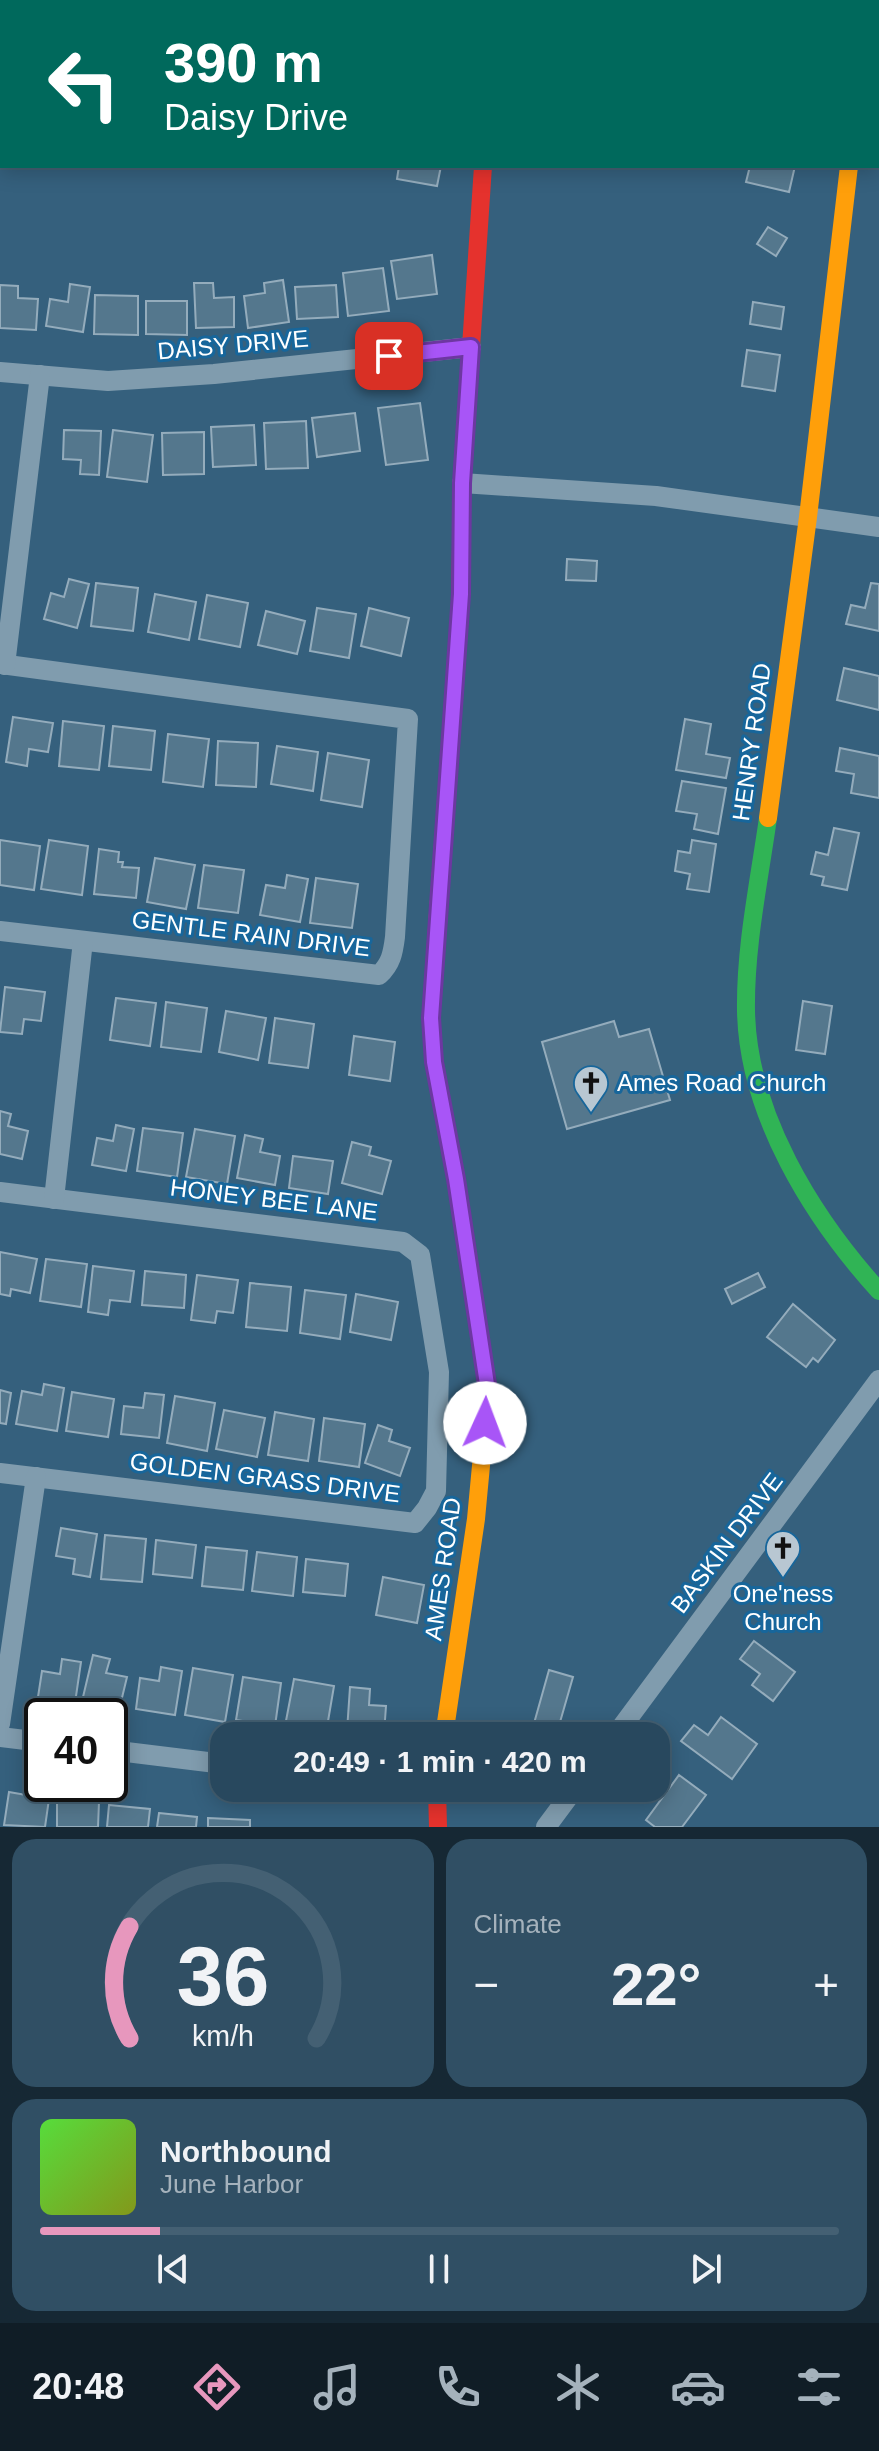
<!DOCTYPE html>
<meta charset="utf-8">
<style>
:root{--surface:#28485e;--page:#304f64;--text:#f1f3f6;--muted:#a5b2bc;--line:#446073;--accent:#e797bd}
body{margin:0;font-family:Arial,sans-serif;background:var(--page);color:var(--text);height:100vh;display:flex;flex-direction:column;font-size:30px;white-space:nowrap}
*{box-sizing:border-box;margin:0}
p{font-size:26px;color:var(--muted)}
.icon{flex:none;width:44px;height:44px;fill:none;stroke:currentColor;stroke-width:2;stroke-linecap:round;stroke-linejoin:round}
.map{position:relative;height:1827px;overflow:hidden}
.drawer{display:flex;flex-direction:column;gap:12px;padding:12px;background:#162834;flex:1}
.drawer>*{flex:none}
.hud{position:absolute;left:0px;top:0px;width:880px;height:168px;box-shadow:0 4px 20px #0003,0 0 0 2px var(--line);background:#00695c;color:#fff;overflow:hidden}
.speed{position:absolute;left:24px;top:1698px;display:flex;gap:16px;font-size:40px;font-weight:700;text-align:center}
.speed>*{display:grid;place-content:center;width:104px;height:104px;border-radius:50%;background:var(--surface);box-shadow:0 4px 20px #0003,0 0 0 2px var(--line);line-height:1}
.speed .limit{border:4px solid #111;border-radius:12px;background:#fff;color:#111}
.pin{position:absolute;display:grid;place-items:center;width:68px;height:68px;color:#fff;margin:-34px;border-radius:16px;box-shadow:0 4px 12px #0006}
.me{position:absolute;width:88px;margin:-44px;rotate:2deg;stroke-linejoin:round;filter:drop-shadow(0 0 6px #0008)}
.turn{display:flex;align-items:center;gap:28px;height:168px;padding:0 32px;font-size:36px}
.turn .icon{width:104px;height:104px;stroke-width:2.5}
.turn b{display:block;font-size:56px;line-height:68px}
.big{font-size:60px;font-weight:800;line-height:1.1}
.drawer .widget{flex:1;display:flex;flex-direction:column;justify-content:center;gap:12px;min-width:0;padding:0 28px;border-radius:24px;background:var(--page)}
.drawer .dial{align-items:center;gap:0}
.dial svg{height:208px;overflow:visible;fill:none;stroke:var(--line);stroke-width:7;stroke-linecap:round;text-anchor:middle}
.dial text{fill:var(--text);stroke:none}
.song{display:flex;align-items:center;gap:24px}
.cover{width:96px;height:96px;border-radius:12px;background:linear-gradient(135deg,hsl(110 70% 55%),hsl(70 70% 35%))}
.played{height:8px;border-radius:4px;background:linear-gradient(90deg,var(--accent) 15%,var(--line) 15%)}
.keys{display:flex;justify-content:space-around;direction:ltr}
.heat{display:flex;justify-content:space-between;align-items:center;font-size:44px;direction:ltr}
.drawer .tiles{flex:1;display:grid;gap:12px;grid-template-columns:1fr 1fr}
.widget:last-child{grid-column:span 2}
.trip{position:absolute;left:210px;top:1722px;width:460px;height:80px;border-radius:24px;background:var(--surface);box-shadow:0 4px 20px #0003,0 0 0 2px var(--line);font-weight:800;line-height:80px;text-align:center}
.tab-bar{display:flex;height:128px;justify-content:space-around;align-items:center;background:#101d26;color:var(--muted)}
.tab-bar .icon{width:56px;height:56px}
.tab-bar .selected{color:var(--accent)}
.tab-bar b{font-size:36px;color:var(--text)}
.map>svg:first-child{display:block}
.building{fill:#54778d;stroke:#94acbc;stroke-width:2}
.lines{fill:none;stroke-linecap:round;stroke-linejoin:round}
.street{stroke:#809cae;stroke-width:20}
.fast{stroke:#30b455;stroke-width:18}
.slow{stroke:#ff9f0a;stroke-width:18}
.jam{stroke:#e5322d;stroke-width:18}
.route-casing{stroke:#6d37a1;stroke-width:20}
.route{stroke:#a855f7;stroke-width:14}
.labels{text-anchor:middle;stroke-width:6;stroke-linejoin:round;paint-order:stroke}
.street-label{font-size:24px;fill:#fff;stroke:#17669b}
.poi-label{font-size:24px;fill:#fff;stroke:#17669b;text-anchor:start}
</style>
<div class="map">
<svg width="879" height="1827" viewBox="0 0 879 1827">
<rect width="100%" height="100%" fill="#35607d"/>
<!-- building -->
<g class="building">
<path d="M399,166H441L437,186L397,179Z"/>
<path d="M750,166H795L789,192L746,182Z"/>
<path d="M768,227L787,238L776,256L757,244Z"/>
<path d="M432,255L437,294L397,299L391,261Z"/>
<path d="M383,268L389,311L348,316L343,273Z"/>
<path d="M283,280L289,322L248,328L244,296L265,293L264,283Z"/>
<path d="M194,283H213L214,298L234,297V327L196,328Z"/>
<path d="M70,284L90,287L83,332L46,326L50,299L68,302Z"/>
<path d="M0,285L18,286V298L38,299L36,330L0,328Z"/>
<path d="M336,285L338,317L297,319L295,287Z"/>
<path d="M95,295L138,296V335L94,334Z"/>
<path d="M146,301H187V335L146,334Z"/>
<path d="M753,302L784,307L781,329L750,324Z"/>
<path d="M747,350L780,355L775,391L742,386Z"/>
<path d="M420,403L428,460L386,465L378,408Z"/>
<path d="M355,413L360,451L317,457L312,418Z"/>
<path d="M306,421L308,468L266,469L264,423Z"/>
<path d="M254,425L256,465L213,467L211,427Z"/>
<path d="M64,430L101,431L99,475L80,474L81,460L63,459Z"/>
<path d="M113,430L153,435L147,482L107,477Z"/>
<path d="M204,432V474L163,475L162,433Z"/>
<path d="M567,559L597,561L596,581L566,580Z"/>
<path d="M69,579L89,584L77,628L44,619L51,593L64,597Z"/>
<path d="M96,583L138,588L133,631L91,626Z"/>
<path d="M871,583L879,584V631L846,624L851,605L865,608Z"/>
<path d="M155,594L196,602L189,640L148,632Z"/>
<path d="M207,595L248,603L240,647L199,639Z"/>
<path d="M317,608L356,614L349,658L310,651Z"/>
<path d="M369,608L409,618L401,656L361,646Z"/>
<path d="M266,611L305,621L297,654L258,645Z"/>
<path d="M844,668L879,676V710L837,700Z"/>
<path d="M13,717L53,723L48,752L29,749L27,766L6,762Z"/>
<path d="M685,719L711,724L706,754L730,758L726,778L676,770Z"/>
<path d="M63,721L104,726L99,770L59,766Z"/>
<path d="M113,726L155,731L151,770L109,766Z"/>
<path d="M168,734L209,739L203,787L163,782Z"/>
<path d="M218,741L258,743L256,787L216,785Z"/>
<path d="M277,746L318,752L313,791L271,784Z"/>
<path d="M840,748L879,756V798L851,793L854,774L836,771Z"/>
<path d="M328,753L369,760L362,807L321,800Z"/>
<path d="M682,781L726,788L718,834L694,829L697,814L676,811Z"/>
<path d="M834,828L859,833L847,890L822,885L824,877L811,874L816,852L828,855Z"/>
<path d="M0,840L40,846L34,890L0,885Z"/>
<path d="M49,840L88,846L82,895L41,889Z"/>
<path d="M692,840L716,844L709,892L687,889L690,874L675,871L678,851L690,853Z"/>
<path d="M99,849L119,852L118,862H123L122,867L139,868L136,898L94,894Z"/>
<path d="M155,858L195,865L186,909L147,902Z"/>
<path d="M204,865L244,870L238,913L198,908Z"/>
<path d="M287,875L308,879L300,922L260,915L266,885L285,888Z"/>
<path d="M316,878L358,884L352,928L310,923Z"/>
<path d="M5,987L45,992L41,1021L24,1019L22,1034L0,1032Z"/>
<path d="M116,998L156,1003L150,1046L110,1040Z"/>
<path d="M803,1001L832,1006L825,1054L796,1050Z"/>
<path d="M166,1002L207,1008L201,1052L161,1047Z"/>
<path d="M226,1011L266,1018L258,1060L219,1052Z"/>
<path d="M275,1018L314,1024L308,1068L269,1063Z"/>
<path d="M614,1021L619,1037L649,1029L670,1100L567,1129L542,1042Z"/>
<path d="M354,1036L395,1042L390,1081L349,1075Z"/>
<path d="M0,1111L11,1114L8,1126L28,1131L22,1159L0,1154Z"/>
<path d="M116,1125L134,1129L126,1171L92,1165L97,1138L113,1141Z"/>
<path d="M143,1128L183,1133L177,1177L137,1171Z"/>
<path d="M195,1129L235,1136L227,1184L186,1177Z"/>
<path d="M245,1135L263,1139L260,1152L280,1156L275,1185L237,1178Z"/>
<path d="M352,1142L371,1147L369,1155L391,1161L382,1194L342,1183Z"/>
<path d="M293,1156L333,1161L328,1194L289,1188Z"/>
<path d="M0,1252L37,1259L30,1293L11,1289L10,1296L0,1294Z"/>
<path d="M46,1259L87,1264L81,1307L40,1301Z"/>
<path d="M93,1266L134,1271L130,1302L110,1300L108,1315L88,1312Z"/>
<path d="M145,1271L186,1275L184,1308L142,1305Z"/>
<path d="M758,1273L765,1287L732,1304L725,1289Z"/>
<path d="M197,1275L238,1280L233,1313L217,1311L215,1323L191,1320Z"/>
<path d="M250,1283L291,1287L287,1331L246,1327Z"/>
<path d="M305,1290L346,1295L340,1339L300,1333Z"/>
<path d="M356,1294L398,1302L391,1340L350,1332Z"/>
<path d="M793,1304L835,1340L818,1362L813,1358L806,1367L767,1337Z"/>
<path d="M44,1384L64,1388L57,1431L16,1424L22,1391L42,1395Z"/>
<path d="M0,1390L11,1393L6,1424L0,1423Z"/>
<path d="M72,1392L114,1399L108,1437L66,1431Z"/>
<path d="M145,1393L164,1395L159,1438L121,1434L124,1406L143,1408Z"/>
<path d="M175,1396L215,1403L207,1451L167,1443Z"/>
<path d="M224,1410L265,1418L257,1457L216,1449Z"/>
<path d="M275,1412L314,1419L308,1461L268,1455Z"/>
<path d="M324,1418L365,1424L359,1467L319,1461Z"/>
<path d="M378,1425L392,1430L389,1441L410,1448L400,1476L365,1463Z"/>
<path d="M61,1528L97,1534L90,1577L73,1574L75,1559L56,1556Z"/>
<path d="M105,1535L146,1539L142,1582L101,1579Z"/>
<path d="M156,1540L196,1545L192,1578L153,1574Z"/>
<path d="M206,1547L247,1551L243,1590L202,1586Z"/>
<path d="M257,1552L297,1557L293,1596L252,1591Z"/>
<path d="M306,1559L348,1564L345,1596L303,1592Z"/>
<path d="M383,1577L424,1585L417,1623L376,1615Z"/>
<path d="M754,1641L795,1672L773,1701L752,1685L760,1674L740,1659Z"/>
<path d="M93,1655L110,1659L106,1673L127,1677L120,1706L83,1697Z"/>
<path d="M62,1659L81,1662L75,1703L38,1697L42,1671L60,1674Z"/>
<path d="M161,1667L182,1671L175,1715L136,1709L140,1678L159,1681Z"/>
<path d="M193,1668L233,1675L225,1722L185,1715Z"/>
<path d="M549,1670L573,1677L556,1736H537L531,1734Z"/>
<path d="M243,1677L281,1683L275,1726L236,1720Z"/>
<path d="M294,1679L334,1686L326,1733L285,1726Z"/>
<path d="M350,1687L370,1689L369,1705L386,1706L384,1734L347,1731Z"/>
<path d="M721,1717L757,1744L732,1779L681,1741L694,1725L708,1735Z"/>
<path d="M679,1775L706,1795L682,1827H655L646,1820Z"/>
<path d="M9,1792L49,1799L45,1827L4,1825Z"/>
<path d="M57,1801L99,1802L98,1827H57Z"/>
<path d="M109,1805L150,1809L148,1827H107Z"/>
<path d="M159,1813L197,1817L196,1827H157Z"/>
<path d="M208,1818L250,1820V1827H208Z"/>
</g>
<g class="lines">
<!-- street -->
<g class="street">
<path d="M872,2V0"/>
<path d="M0,33H2"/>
<path d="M0,372L108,381L214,374L471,347"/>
<path d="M462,483L656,496L879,527"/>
<path d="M0,664L408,719L395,937C393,953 391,964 379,975L0,931"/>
<path d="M5,665L40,375"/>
<path d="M0,1192L403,1242L420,1255L439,1372L436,1491L427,1508L415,1523L0,1473"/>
<path d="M54,1199L83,941"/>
<path d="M0,1724L36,1477"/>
<path d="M615,1736L879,1380"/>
<path d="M0,1737L42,1742"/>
<path d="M110,1750L224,1764"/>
<path d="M546,1827L575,1788"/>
</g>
<!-- fast -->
<g class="fast">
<path d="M492,0V2"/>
<path d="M768,818C759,882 745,947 746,1011C748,1114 812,1217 879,1291"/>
</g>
<!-- slow -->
<g class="slow">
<path d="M768,818L808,517L849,166"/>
<path d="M437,927L460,612"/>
<path d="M444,1736L476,1519L488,1391L480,1340"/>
</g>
<!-- jam -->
<g class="jam">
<path d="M460,612L462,483L483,166"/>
<path d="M437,927L431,1018L434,1062L456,1179L480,1340"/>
<path d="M437,1788L438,1827"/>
</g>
</g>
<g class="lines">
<!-- route casing -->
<g class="route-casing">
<path id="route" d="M389,356L471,347L462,483L461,594L431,1018L434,1062L456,1179L488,1391L485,1423"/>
</g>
<!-- route -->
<use href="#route" class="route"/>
</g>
<!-- icons -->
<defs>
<g id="church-pin" transform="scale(1.8)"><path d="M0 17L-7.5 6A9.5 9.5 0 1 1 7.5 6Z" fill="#b8c7d2" stroke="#17669b"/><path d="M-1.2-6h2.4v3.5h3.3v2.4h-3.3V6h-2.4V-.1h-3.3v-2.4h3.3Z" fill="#111"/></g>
</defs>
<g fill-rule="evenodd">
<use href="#church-pin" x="591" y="1083"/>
<use href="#church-pin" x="783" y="1548"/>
</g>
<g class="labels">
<!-- street labels -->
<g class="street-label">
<text transform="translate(233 345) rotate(-5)" y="8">DAISY DRIVE</text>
<text transform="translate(752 742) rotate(-82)" y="8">HENRY ROAD</text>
<text transform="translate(251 934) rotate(7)" y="8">GENTLE RAIN DRIVE</text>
<text transform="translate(274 1200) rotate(7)" y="8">HONEY BEE LANE</text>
<text transform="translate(265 1478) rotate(7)" y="8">GOLDEN GRASS DRIVE</text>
<text transform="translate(727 1543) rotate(-53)" y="8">BASKIN DRIVE</text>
<text transform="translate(443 1569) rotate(-82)" y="8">AMES ROAD</text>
</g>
<!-- poi labels -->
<g class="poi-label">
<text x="617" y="1091">Ames Road Church</text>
<text x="783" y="1602" text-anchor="middle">One'ness<tspan x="783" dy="28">Church</tspan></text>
</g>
</g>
</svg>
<div class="speed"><div class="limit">40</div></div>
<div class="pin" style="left:389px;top:356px;background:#d93025"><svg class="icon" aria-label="arrive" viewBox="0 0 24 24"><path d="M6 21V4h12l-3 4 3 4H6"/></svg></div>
<svg class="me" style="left:485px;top:1423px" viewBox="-20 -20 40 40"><circle r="19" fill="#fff"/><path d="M0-13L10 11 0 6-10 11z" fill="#a855f7"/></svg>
<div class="trip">20:49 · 1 min · 420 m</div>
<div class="hud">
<div class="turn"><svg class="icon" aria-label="left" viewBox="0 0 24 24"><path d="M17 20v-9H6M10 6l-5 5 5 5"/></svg><div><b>390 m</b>Daisy Drive</div></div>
</div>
</div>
<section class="drawer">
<div class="tiles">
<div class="widget dial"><svg viewBox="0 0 100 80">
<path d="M14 69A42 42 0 1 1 86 69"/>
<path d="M14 69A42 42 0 0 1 14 26" stroke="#e797bd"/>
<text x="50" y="56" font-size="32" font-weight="700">36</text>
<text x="50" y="72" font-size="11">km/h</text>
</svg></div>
<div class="widget"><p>Climate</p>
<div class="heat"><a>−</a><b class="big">22°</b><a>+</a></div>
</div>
<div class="widget">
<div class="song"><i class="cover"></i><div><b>Northbound</b><p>June Harbor</p></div></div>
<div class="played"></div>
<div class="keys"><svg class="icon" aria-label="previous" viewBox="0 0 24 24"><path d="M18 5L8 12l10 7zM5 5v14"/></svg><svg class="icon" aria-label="pause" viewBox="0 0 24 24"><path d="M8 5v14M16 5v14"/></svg><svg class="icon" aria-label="next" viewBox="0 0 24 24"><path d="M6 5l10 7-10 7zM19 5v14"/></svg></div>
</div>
</div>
</section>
<nav class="tab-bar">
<b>20:48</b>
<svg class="icon selected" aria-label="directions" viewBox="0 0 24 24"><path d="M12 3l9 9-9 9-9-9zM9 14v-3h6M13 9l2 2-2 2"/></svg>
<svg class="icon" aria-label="music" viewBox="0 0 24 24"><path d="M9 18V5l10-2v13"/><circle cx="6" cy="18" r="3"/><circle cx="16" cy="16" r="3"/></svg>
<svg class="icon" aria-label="phone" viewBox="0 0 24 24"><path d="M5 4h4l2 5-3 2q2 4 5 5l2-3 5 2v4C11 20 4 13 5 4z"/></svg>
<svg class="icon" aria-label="climate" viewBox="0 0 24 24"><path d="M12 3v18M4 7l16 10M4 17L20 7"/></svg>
<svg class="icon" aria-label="car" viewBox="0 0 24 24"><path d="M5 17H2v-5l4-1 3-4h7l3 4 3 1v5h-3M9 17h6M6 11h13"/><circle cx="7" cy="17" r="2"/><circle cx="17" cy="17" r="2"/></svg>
<svg class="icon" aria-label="filters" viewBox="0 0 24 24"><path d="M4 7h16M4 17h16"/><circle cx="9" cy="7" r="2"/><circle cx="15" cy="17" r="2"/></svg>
</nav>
